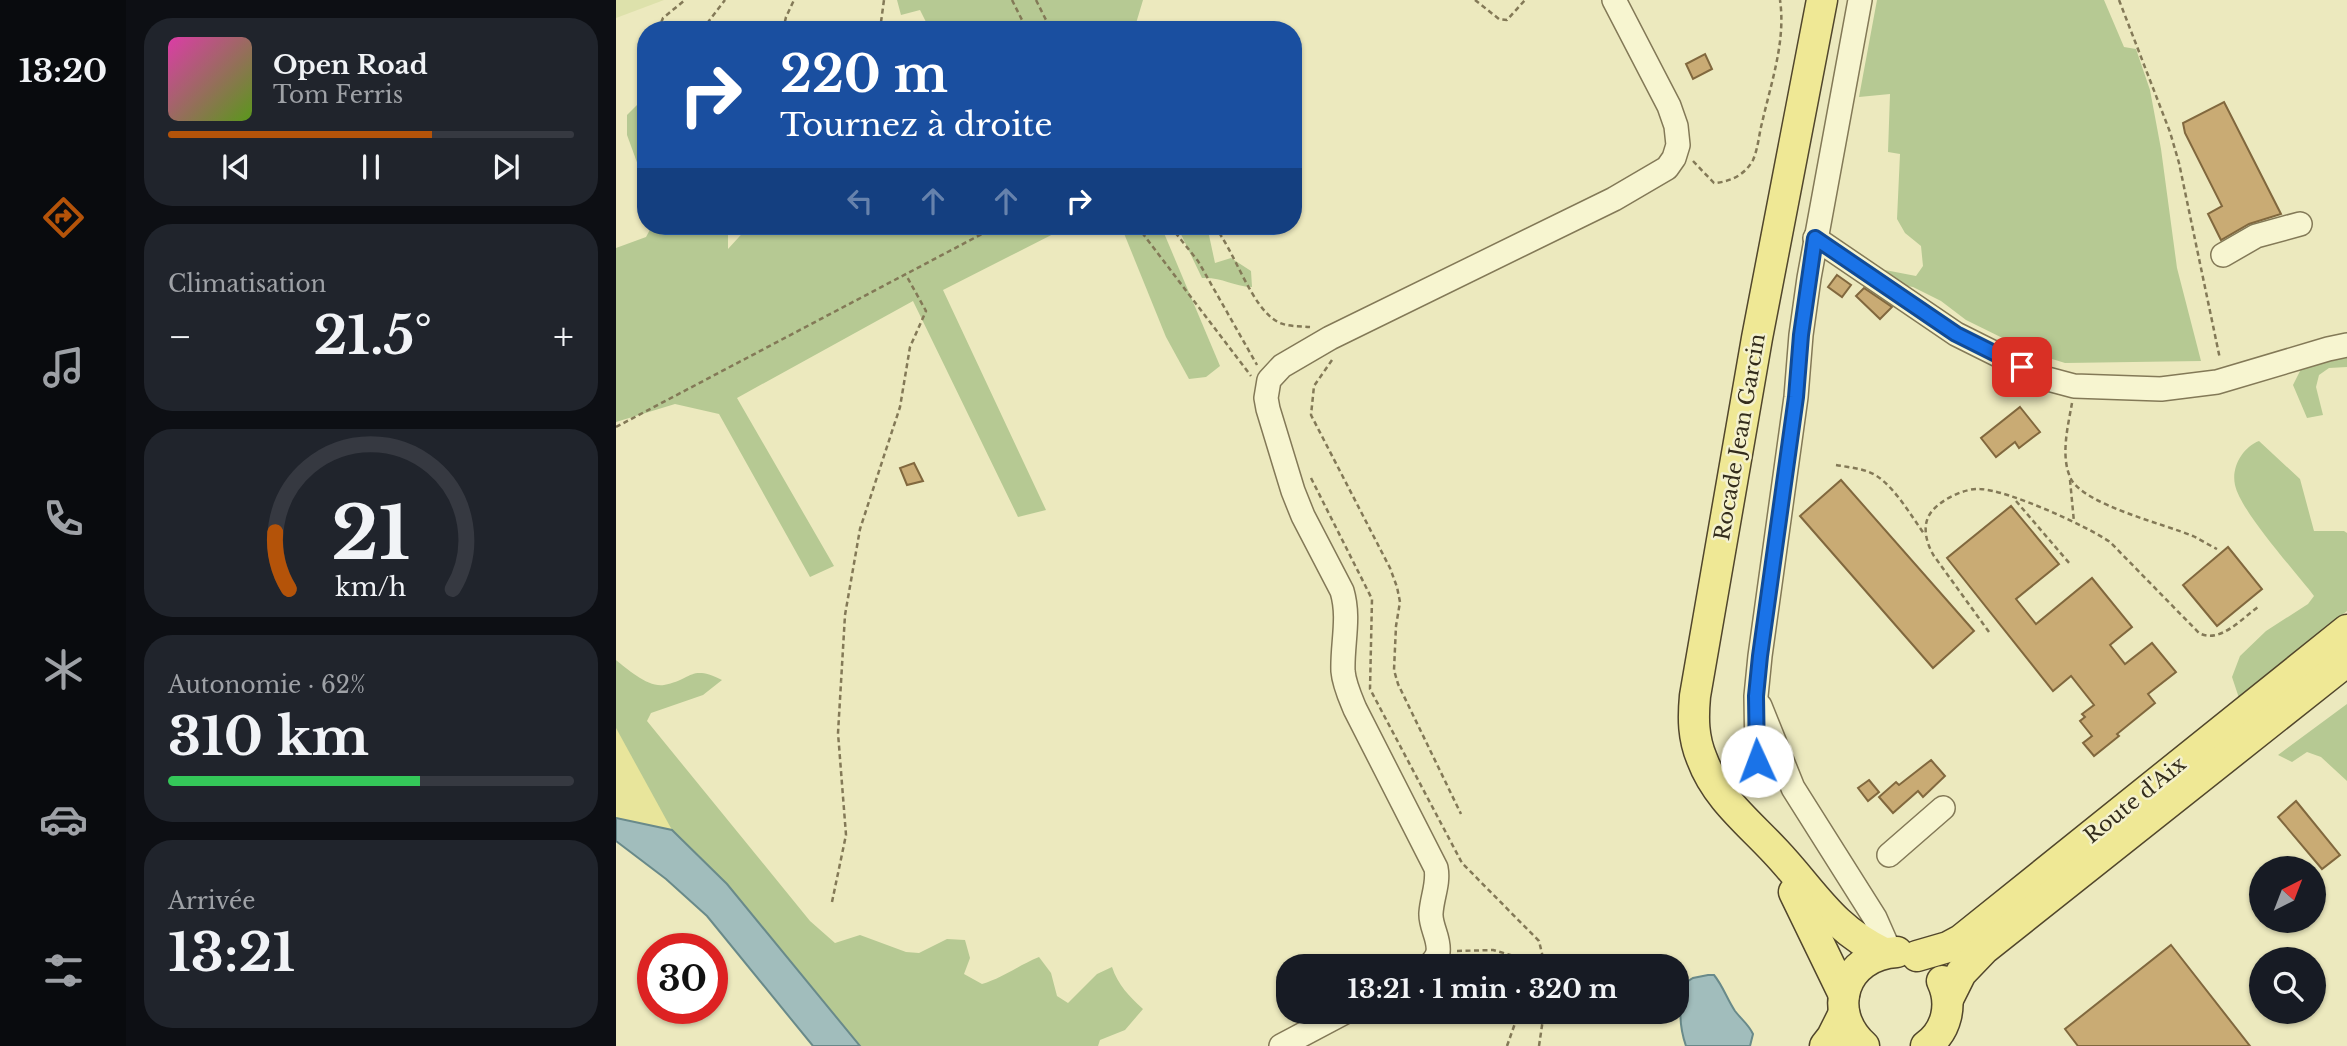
<!DOCTYPE html>
<html lang="fr">
<meta charset="utf-8">
<style>
:root{--surface:#171b24;--page:#20242c;--text:#f1f3f6;--muted:#9ea1a6;--line:#363941;--accent:#b45309}
body{margin:0;font-family:"Libre Baskerville",serif;background:var(--page);color:var(--text);height:100vh;display:flex;flex-direction:column;font-size:26px;white-space:nowrap}
*{box-sizing:border-box;margin:0}
p{font-size:23px;color:var(--muted)}
.icon{flex:none;width:38px;height:38px;fill:none;stroke:currentColor;stroke-width:2;stroke-linecap:round;stroke-linejoin:round}
.map{position:relative;flex:1;overflow:hidden}
.side{display:flex;flex-direction:column;gap:18px;padding:18px;background:#0d0f14;width:490px}
.side>*{flex:none}
.hud{position:absolute;left:21px;top:21px;width:665px;height:214px;border-radius:28px;box-shadow:0 2px 5px #0004;background:#1a4fa0;color:#fff;overflow:hidden}
.needle{width:46px;rotate:42deg}
.buttons{position:absolute;left:1633px;top:856px;display:grid;gap:14px}
.buttons a{display:grid;place-items:center;width:77px;height:77px;border-radius:50%;background:var(--surface);box-shadow:0 2px 5px #0004;font-size:35px}
.speed{position:absolute;left:21px;top:933px;display:flex;gap:14px;font-size:35px;font-weight:700;text-align:center}
.speed>*{display:grid;place-content:center;width:91px;height:91px;border-radius:50%;background:var(--surface);box-shadow:0 2px 5px #0004;line-height:1}
.speed .limit{border:10px solid #d22;background:#fff;color:#111}
.pin{position:absolute;display:grid;place-items:center;width:60px;height:60px;color:#fff;margin:-30px;border-radius:14px;box-shadow:0 4px 10px #0006}
.me{position:absolute;width:77px;margin:-38px;rotate:358deg;stroke-linejoin:round;filter:drop-shadow(0 0 5px #0008)}
.turn{display:flex;align-items:center;gap:24px;height:147px;padding:0 28px;font-size:32px}
.turn .icon{width:91px;height:91px;stroke-width:2.5}
.turn b{display:block;font-size:49px;line-height:60px}
.lanes{display:flex;align-items:center;height:66px;padding:0 28px;background:#0003;justify-content:center;gap:35px;direction:ltr}
.lanes .off{opacity:.35}
.big{font-size:52px;font-weight:700;line-height:1.1}
.side .widget{flex:1;display:flex;flex-direction:column;justify-content:center;gap:10px;min-width:0;padding:0 24px;border-radius:28px;background:var(--page)}
.side .dial{align-items:center;gap:0}
.dial svg{height:182px;overflow:visible;fill:none;stroke:var(--line);stroke-width:7;stroke-linecap:round;text-anchor:middle}
.dial text{fill:var(--text);stroke:none}
.song{display:flex;align-items:center;gap:21px}
.cover{width:84px;height:84px;border-radius:10px;background:linear-gradient(135deg,hsl(320 70% 55%),hsl(90 70% 35%))}
.played{height:7px;border-radius:4px;background:linear-gradient(90deg,var(--accent) 65%,var(--line) 65%)}
.keys{display:flex;justify-content:space-around;direction:ltr}
.heat{display:flex;justify-content:space-between;align-items:center;font-size:38px;direction:ltr}
.charge{height:10px;border-radius:5px;background:linear-gradient(90deg,#34c759 62%,var(--line) 0)}
.trip{position:absolute;left:660px;top:954px;width:413px;height:70px;border-radius:28px;background:var(--surface);box-shadow:0 2px 5px #0004;font-weight:700;line-height:70px;text-align:center}
main{display:flex;flex:1;min-height:0}
.tab-bar{display:flex;flex-direction:column;width:126px;justify-content:space-around;align-items:center;background:#090b0e;color:var(--muted)}
.tab-bar .icon{width:49px;height:49px}
.tab-bar .active{color:var(--accent)}
.tab-bar b{font-size:32px;color:var(--text)}
.map>svg:first-child{display:block}
.farmland{fill:#dde1ab}
.green{fill:#b6c993}
.sand{fill:#e8e59b}
.water{fill:#a1bdbc;stroke:#698a8a;stroke-width:2}
.building{fill:#c9ab74;stroke:#81683e;stroke-width:2}
.lines{fill:none;stroke-linecap:round;stroke-linejoin:round}
.minor-casing{stroke:#837957;stroke-width:26}
.major-casing{stroke:#51462c;stroke-width:33}
.path{stroke:#837957;stroke-width:2.5;stroke-dasharray:5 3.5;stroke-linecap:butt}
.minor{stroke:#f7f5d0;stroke-width:23}
.major{stroke:#efe895;stroke-width:30}
.route-casing{stroke:#114b97;stroke-width:18}
.route{stroke:#1a73e8;stroke-width:12}
.labels{text-anchor:middle;stroke-width:5;stroke-linejoin:round;paint-order:stroke}
.street-label{font-size:21px;fill:#332c1c;stroke:#f4f1cd}
</style>
<main>
<nav class="tab-bar">
<b>13:20</b>
<svg class="icon active" aria-label="directions" viewBox="0 0 24 24"><path d="M12 3l9 9-9 9-9-9zM9 14v-3h6M13 9l2 2-2 2"/></svg>
<svg class="icon" aria-label="music" viewBox="0 0 24 24"><path d="M9 18V5l10-2v13"/><circle cx="6" cy="18" r="3"/><circle cx="16" cy="16" r="3"/></svg>
<svg class="icon" aria-label="phone" viewBox="0 0 24 24"><path d="M5 4h4l2 5-3 2q2 4 5 5l2-3 5 2v4C11 20 4 13 5 4z"/></svg>
<svg class="icon" aria-label="climate" viewBox="0 0 24 24"><path d="M12 3v18M4 7l16 10M4 17L20 7"/></svg>
<svg class="icon" aria-label="car" viewBox="0 0 24 24"><path d="M5 17H2v-5l4-1 3-4h7l3 4 3 1v5h-3M9 17h6M6 11h13"/><circle cx="7" cy="17" r="2"/><circle cx="17" cy="17" r="2"/></svg>
<svg class="icon" aria-label="filters" viewBox="0 0 24 24"><path d="M4 7h16M4 17h16"/><circle cx="9" cy="7" r="2"/><circle cx="15" cy="17" r="2"/></svg>
</nav>
<section class="side">
<div class="widget">
<div class="song"><i class="cover"></i><div><b>Open Road</b><p>Tom Ferris</p></div></div>
<div class="played"></div>
<div class="keys"><svg class="icon" aria-label="previous" viewBox="0 0 24 24"><path d="M18 5L8 12l10 7zM5 5v14"/></svg><svg class="icon" aria-label="pause" viewBox="0 0 24 24"><path d="M8 5v14M16 5v14"/></svg><svg class="icon" aria-label="next" viewBox="0 0 24 24"><path d="M6 5l10 7-10 7zM19 5v14"/></svg></div>
</div>
<div class="widget"><p>Climatisation</p>
<div class="heat"><a>−</a><b class="big">21.5°</b><a>+</a></div>
</div>
<div class="widget dial"><svg viewBox="0 0 100 80">
<path d="M14 69A42 42 0 1 1 86 69"/>
<path d="M14 69A42 42 0 0 1 8 44" stroke="#b45309"/>
<text x="50" y="56" font-size="32" font-weight="700">21</text>
<text x="50" y="72" font-size="11">km/h</text>
</svg></div>
<div class="widget"><p>Autonomie · 62%</p><b class="big">310 km</b><div class="charge"></div></div>
<div class="widget"><p>Arrivée</p><b class="big">13:21</b></div>
</section>
<div class="map">
<svg width="1731" height="1046" viewBox="0 0 1731 1046">
<rect width="100%" height="100%" fill="#ece9be"/>
<!-- farmland -->
<path class="farmland" d="M0,0H48L0,18Z"/>
<!-- green -->
<g class="green">
<path d="M281,0H527L518,30H314L304,10L285,15Z"/>
<path d="M1261,0H1488L1508,47L1520,49L1534,90L1545,149L1561,268L1585,361L1449,363L1417,353L1350,320L1325,301L1297,287L1279,284L1269,270L1300,276L1307,266L1305,246L1289,233L1281,219L1284,154L1272,152L1274,94L1243,97Z"/>
<path d="M26,100L30,102V187L11,135V115Z"/>
<path d="M36,226H112V249L133,226H453L327,290L430,510L402,517L297,301L121,398L218,566L194,577L103,414L59,404L0,422V248L30,237Z"/>
<path d="M505,226H545L604,366L590,377L573,379L550,337Z"/>
<path d="M561,226H591L599,263L615,258L635,271L636,287C616,286 606,277 586,278Z"/>
<path d="M1731,358V367L1713,368L1703,375L1700,387L1707,415L1691,418L1677,385L1685,369L1709,360Z"/>
<path d="M1643,441L1684,479L1698,531H1728L1731,533V611L1623,698L1616,677L1624,656L1650,631L1692,604L1698,596C1679,571 1625,512 1619,485C1615,467 1627,447 1643,441Z"/>
<path d="M0,660C11,669 33,688 48,685C76,680 74,664 106,680L87,695L35,713L31,721L194,921L219,943L244,935L290,952L303,953L331,939L349,940L354,958L348,974L366,984C387,978 403,965 423,957L435,973L441,996L452,1003L481,974L496,967C502,985 513,996 527,1009L509,1030L484,1040L482,1046H244L111,884L56,830L0,753Z"/>
<path d="M1731,704V781L1705,757L1691,752L1676,762L1662,755Z"/>
</g>
<!-- sand -->
<path class="sand" d="M0,728L56,830L0,819Z"/>
<!-- water -->
<g class="water">
<path d="M0,818L56,830L111,884L244,1046H197L91,916L50,879L0,841Z"/>
<path d="M1092,975H1098C1107,986 1111,999 1119,1011C1125,1019 1133,1025 1137,1034L1134,1046H1070C1063,1026 1063,1003 1069,983L1077,978Z"/>
</g>
<!-- building -->
<g class="building">
<path d="M1089,54L1096,69L1077,79L1070,64Z"/>
<path d="M1608,102L1665,214L1633,224L1605,240L1592,214L1606,206L1569,133L1567,123Z"/>
<path d="M1221,275L1235,285L1226,297L1212,287Z"/>
<path d="M1248,288L1276,307L1264,319L1240,296Z"/>
<path d="M1404,407L1424,432L1403,448L1399,442L1380,457L1365,438Z"/>
<path d="M298,463L307,481L291,485L284,468Z"/>
<path d="M1225,480L1358,631L1317,668L1184,516Z"/>
<path d="M1395,506L1443,564L1400,599L1420,624L1476,578L1516,627L1494,645L1509,664L1536,643L1560,672L1532,694L1539,703L1501,734L1503,736L1478,756L1467,743L1476,736L1464,721L1469,717L1466,714L1478,705L1455,676L1437,691L1331,558Z"/>
<path d="M1612,547L1646,589L1601,626L1567,585Z"/>
<path d="M1315,760L1329,776L1307,797L1302,791L1277,813L1263,797L1280,782L1283,785Z"/>
<path d="M1253,780L1263,792L1252,801L1242,788Z"/>
<path d="M1680,801L1724,855L1706,869L1662,817Z"/>
<path d="M1555,945L1634,1046H1462L1449,1029Z"/>
</g>
<g class="lines">
<!-- minor casing -->
<g class="minor-casing">
<g id="minor">
<path d="M1199,238L1340,334L1428,378L1458,386L1545,389L1601,382L1712,349L1731,345"/>
<path d="M1607,255L1640,236L1684,224"/>
<path d="M1144,706L1177,788L1259,918L1274,952"/>
<path d="M1141,761L1140,696L1144,656L1180,397L1185,335L1193,278L1244,0"/>
<path d="M1273,855L1327,808"/>
<path d="M813,966C817,962 821,958 822,952C824,939 814,926 815,913C816,897 823,883 820,868L739,709C734,697 728,684 727,671C726,644 734,618 726,591L687,516L677,491L652,409L650,398L653,380L666,366L714,338L998,199L1051,168L1058,158L1062,145L1060,126L1053,106L998,0"/>
<path d="M665,1046L729,1012"/>
</g>
</g>
<!-- major casing -->
<g class="major-casing">
<g id="major">
<path d="M1206,0L1141,338L1079,696C1077,718 1077,738 1086,759C1100,797 1132,822 1159,851C1197,891 1215,928 1268,953"/>
<path d="M1178,892L1228,995"/>
<path d="M1301,956L1332,947L1345,940L1731,630"/>
<path d="M1332,999L1345,973L1368,949L1731,661"/>
<path d="M1209,1046L1216,1037L1228,1013"/>
<path d="M1248,1046C1209,1011 1228,955 1281,952"/>
<path d="M1310,1046C1331,1031 1337,1004 1326,981"/>
</g>
</g>
<!-- path -->
<g class="path">
<path d="M396,0L411,30"/>
<path d="M420,0L435,30"/>
<path d="M859,0L883,19L891,20L909,0"/>
<path d="M1503,0L1554,132L1563,163L1604,359"/>
<path d="M265,22L268,0"/>
<path d="M42,30L47,18L69,0"/>
<path d="M86,30L109,0"/>
<path d="M167,30L170,17L178,0"/>
<path d="M1077,161L1098,183C1114,182 1129,175 1137,160C1142,149 1143,134 1146,123C1155,83 1170,41 1164,0"/>
<path d="M521,226L635,376"/>
<path d="M554,226L582,261L641,365"/>
<path d="M598,226C619,251 635,308 662,322C672,327 683,326 694,327"/>
<path d="M716,360L698,386L695,415L774,568L781,587L784,602L780,626L778,670L782,684L845,814"/>
<path d="M1456,403C1452,426 1444,457 1455,479C1469,505 1548,524 1577,536C1585,540 1593,545 1601,549"/>
<path d="M0,427L381,226"/>
<path d="M1220,465C1231,467 1243,468 1253,472C1275,480 1295,516 1309,535"/>
<path d="M695,478L756,599L754,689L846,863L923,941L929,966"/>
<path d="M1454,480L1458,522"/>
<path d="M1400,501L1454,564"/>
<path d="M1373,632L1318,556C1310,543 1305,524 1316,511C1326,499 1349,488 1364,489C1392,490 1471,526 1494,542L1583,633C1604,644 1625,619 1642,607"/>
<path d="M216,902L230,835L222,733L229,615L244,529L284,407L294,347L310,311L290,275"/>
<path d="M841,951L877,950L898,956L905,966"/>
<path d="M891,1046L903,1012"/>
<path d="M923,1046L928,1012"/>
</g>
<!-- minor -->
<use href="#minor" class="minor"/>
<!-- major -->
<use href="#major" class="major"/>
</g>
<g class="lines">
<!-- route casing -->
<g class="route-casing">
<path id="route" d="M1141,761L1140,696L1144,656L1180,397L1185,335L1199,238L1340,334L1406,367"/>
</g>
<!-- route -->
<use href="#route" class="route"/>
</g>
<g class="labels">
<!-- street labels -->
<g class="street-label">
<text transform="translate(1124 437) rotate(-80)" y="7">Rocade Jean Garcin</text>
<text transform="translate(1519 800) rotate(-39)" y="7">Route d'Aix</text>
</g>
</g>
</svg>
<div class="buttons">
<a><svg class="needle" viewBox="-14 -14 28 28"><path d="M0-13l5 13h-10z" fill="#e53935"/><path d="M0 13l5-13h-10z" fill="#9ea1a6"/></svg></a>
<a><svg class="icon" aria-label="search" viewBox="0 0 24 24"><circle cx="10" cy="10" r="6"/><path d="M15 15l6 6"/></svg></a>
</div>
<div class="speed"><div class="limit">30</div></div>
<div class="pin" style="left:1406px;top:367px;background:#d93025"><svg class="icon" aria-label="arrive" viewBox="0 0 24 24"><path d="M6 21V4h12l-3 4 3 4H6"/></svg></div>
<svg class="me" style="left:1141px;top:761px" viewBox="-20 -20 40 40"><circle r="19" fill="#fff"/><path d="M0-13L10 11 0 6-10 11z" fill="#1a73e8"/></svg>
<div class="trip">13:21 · 1 min · 320 m</div>
<div class="hud">
<div class="turn"><svg class="icon" aria-label="right" viewBox="0 0 24 24"><path d="M7 20v-9h11M14 6l5 5-5 5"/></svg><div><b>220 m</b>Tournez à droite</div></div>
<div class="lanes"><svg class="icon off" aria-label="left" viewBox="0 0 24 24"><path d="M17 20v-9H6M10 6l-5 5 5 5"/></svg><svg class="icon off" aria-label="ahead" viewBox="0 0 24 24"><path d="M12 20V5M6 11l6-6 6 6"/></svg><svg class="icon off" aria-label="ahead" viewBox="0 0 24 24"><path d="M12 20V5M6 11l6-6 6 6"/></svg><svg class="icon" aria-label="right" viewBox="0 0 24 24"><path d="M7 20v-9h11M14 6l5 5-5 5"/></svg></div>
</div>
</div>
</main>
